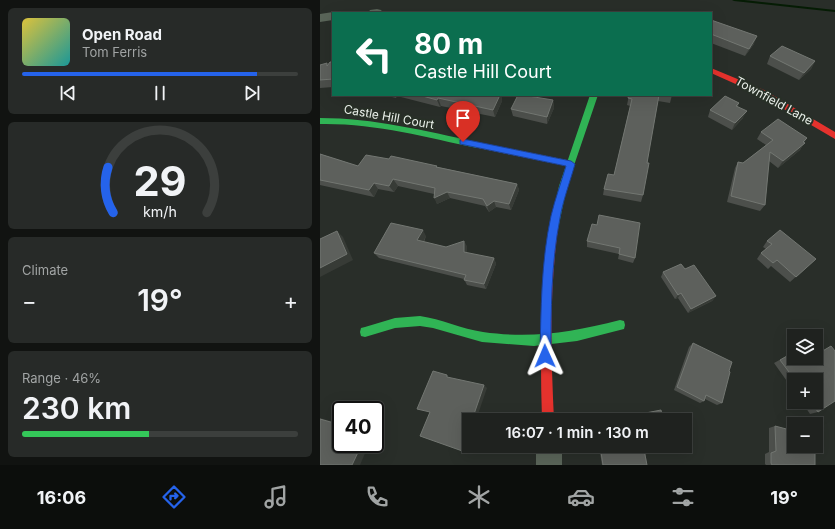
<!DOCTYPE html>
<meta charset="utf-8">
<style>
:root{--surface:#1f221f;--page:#272a28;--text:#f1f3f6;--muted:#a1a4a4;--line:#3c3f3d;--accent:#2563eb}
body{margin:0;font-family:Inter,sans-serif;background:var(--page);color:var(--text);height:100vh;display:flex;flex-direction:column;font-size:15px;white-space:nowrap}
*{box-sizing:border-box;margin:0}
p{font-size:13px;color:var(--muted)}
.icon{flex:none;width:22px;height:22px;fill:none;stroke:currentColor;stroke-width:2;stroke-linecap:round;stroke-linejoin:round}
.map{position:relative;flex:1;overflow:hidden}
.drawer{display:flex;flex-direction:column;gap:8px;padding:8px;background:#111311;width:320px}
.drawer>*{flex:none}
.banner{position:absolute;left:12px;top:12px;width:380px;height:84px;border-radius:0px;box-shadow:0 4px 16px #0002,0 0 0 1px var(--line);background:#0b6e4f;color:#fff;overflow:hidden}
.buttons{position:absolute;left:467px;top:329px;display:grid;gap:8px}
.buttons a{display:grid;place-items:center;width:36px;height:36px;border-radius:0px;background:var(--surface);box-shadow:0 4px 16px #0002,0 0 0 1px var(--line);font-size:20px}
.speed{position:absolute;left:12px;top:401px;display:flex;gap:8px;font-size:20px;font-weight:700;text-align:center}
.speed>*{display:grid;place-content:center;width:52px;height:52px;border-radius:50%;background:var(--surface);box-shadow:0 4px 16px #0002,0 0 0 1px var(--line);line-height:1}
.speed .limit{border:2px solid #111;border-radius:6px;background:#fff;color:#111}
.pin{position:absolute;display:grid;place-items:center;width:34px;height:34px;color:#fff;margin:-41px -17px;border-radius:50% 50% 50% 0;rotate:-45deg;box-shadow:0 0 4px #0007}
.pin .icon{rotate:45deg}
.me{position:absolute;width:44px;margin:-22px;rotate:359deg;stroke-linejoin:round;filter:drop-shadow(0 0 3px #0008)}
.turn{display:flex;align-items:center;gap:14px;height:84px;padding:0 16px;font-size:18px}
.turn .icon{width:52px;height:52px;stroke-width:2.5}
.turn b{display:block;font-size:28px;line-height:34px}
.big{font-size:30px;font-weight:600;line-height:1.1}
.drawer .card{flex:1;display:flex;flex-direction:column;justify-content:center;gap:6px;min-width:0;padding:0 14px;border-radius:6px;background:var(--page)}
.drawer .dial{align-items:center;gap:0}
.dial svg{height:104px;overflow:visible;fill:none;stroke:var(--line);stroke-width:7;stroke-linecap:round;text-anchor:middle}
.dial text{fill:var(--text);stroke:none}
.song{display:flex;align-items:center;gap:12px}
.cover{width:48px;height:48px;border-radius:6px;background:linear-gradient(135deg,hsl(50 70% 55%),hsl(180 70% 35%))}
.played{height:4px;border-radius:2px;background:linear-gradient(90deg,var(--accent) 85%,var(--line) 85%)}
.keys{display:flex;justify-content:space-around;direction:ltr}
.heat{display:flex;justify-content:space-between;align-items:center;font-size:22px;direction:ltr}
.charge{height:6px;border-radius:3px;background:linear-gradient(90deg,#34c759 46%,var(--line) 0)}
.trip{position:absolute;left:142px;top:413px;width:230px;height:40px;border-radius:0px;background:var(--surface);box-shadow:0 4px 16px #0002,0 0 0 1px var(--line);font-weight:600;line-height:40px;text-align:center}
.menu{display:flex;height:64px;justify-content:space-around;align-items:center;background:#0c0e0c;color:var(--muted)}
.menu .icon{width:28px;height:28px}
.menu .current{color:var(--accent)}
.menu b{font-size:18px;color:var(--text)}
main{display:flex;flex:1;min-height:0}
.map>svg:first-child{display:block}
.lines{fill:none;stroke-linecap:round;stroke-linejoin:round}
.stream{fill:#051c04;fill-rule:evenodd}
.street{fill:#5a6559;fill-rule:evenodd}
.fast{fill:#30b455;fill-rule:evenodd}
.slow{fill:#ff9f0a;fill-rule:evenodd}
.jam{fill:#e5322d;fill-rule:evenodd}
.wall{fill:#4c4f4b}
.shaded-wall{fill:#373b36}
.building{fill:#5d605c;stroke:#737772}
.route{fill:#2563eb;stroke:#184099}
.labels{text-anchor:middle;stroke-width:4;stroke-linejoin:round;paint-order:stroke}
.street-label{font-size:12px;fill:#eaf0ea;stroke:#283027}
</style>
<main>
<section class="drawer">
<div class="card">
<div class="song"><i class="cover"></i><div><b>Open Road</b><p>Tom Ferris</p></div></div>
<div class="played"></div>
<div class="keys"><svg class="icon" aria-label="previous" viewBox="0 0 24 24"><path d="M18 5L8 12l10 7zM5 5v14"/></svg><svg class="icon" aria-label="pause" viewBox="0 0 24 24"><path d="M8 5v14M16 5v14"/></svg><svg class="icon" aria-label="next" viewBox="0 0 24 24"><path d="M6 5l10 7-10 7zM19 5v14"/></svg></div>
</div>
<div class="card dial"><svg viewBox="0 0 100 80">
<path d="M14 69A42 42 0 1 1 86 69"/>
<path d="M14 69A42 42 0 0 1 10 34" stroke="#2563eb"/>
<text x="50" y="56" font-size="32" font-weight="700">29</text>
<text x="50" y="72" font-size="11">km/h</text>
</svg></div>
<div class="card"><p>Climate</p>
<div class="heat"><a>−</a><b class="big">19°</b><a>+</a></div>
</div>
<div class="card"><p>Range · 46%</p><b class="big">230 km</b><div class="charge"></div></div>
</section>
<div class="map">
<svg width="515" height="465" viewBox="0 0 515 465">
<rect width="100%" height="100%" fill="#292e29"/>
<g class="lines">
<!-- stream -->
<path class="stream" d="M412,0H424L515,10V12L414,1Z"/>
<!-- street -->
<g class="street">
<path d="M57,9L61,10L63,13H48L50,10Z"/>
<path d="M13,12L16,13H13V20L0,22V14Z"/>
<rect x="216" y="446" width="26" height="19"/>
</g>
<!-- fast -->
<g class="fast">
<path d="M270,95H278L247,186L238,229L237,232H231L230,229L239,186Z"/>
<path d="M0,118C54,118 105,131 157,142L161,145L157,148C105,137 54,123 0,124Z"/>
<path d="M100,316C121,319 142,329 163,332C213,339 252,332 300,320L304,321L305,325L304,329L300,330L257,341L214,346L162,342L113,328L100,326L75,328L45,337L41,336L40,332L41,328L45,327L75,318Z"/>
</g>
<!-- slow -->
<path class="slow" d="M157,142L251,161L255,164L251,167L154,147L153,145L154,143Z"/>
<!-- jam -->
<g class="jam">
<path d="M391,68L444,90L515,132V139L438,94L391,73Z"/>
<path d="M234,225L237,226L238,229C229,293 231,356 234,420H222C220,356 220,293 230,229L231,226Z"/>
</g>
</g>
<!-- wall -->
<g class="wall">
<path d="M391,20L434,44L425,56L391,43Z"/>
<path d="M450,56L495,61L491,69L479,80L447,64Z"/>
<path d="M13,62V87L0,88V65H8Z"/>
<path d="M64,95H181L182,101L175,117L121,106L120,107L77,96L76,98Z"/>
<path d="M309,95H352L350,103L338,101L327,163L323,195L321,202L283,195L284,189L294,175L310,106L307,105Z"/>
<path d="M233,100L234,108L227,124L193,116L191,109Z"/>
<path d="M419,103L418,106L423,118L412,130L388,117L390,110Z"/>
<path d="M441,132L487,138L480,150L458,168L449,161L445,205L440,211L407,202L415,168L418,162L423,163L446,145L437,139Z"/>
<path d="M0,154L38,166L69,159L118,167L197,184L199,190L191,210L176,207L169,212L165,206L130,198L117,204L114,194L78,186L74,192L58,189L54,197L0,185Z"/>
<path d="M277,225L315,258L313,263L298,259L299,254L267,247V241Z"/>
<path d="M106,236L104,242L126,247L147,246V253L174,258L176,264L166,289L147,285L144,279L59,258L54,253Z"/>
<path d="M447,241L496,259L470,282L451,266L448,269L437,259L441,253L446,249L443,247Z"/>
<path d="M365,269L396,296L392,301L368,313L358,298L355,299L341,277L343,272Z"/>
<path d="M373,343L409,371L402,403L397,405L385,399L384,401L380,403L354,390L369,347Z"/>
<path d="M511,346L498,412L490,414L482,402H496V380H474V391L454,363L474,352L496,358V355Z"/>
<path d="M455,426L495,465H446L445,464V454L449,452V428Z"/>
<path d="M279,446H348V447L325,450L327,465H282Z"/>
</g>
<!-- shaded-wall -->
<g class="shaded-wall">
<path d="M437,36L434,44L425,56L429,49Z"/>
<path d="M495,61L491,69L479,80L484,73Z"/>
<path d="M180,95H181L182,101L175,117L173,110Z"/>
<path d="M118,98L121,106L120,107L117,100Z"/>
<path d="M233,100L234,108L227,124V117Z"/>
<path d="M427,111L423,118L412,130L415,123Z"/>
<path d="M487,138L480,150L458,168L463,161Z"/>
<path d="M73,179L78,186L74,192L69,186Z"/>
<path d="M54,183L58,189L54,197L49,190Z"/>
<path d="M197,184L199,190L191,210L189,204Z"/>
<path d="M127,192L130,198L117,204L114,198Z"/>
<path d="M174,201L176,207L169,212L167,206Z"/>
<path d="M103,230L106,236L101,246L97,240Z"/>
<path d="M17,231L23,237L33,260L0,277V268Z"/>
<path d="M144,241L147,246V258L144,252Z"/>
<path d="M174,258L176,264L166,289L164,284Z"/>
<path d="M361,293L358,298L355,299L358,295Z"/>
<path d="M396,296L392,301L368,313L371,309Z"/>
<path d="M164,385L167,388L156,420H152Z"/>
<path d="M0,418L21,424V425L0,419Z"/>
<path d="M42,444H49L40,465H32Z"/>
<path d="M150,446H154L151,454L148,453Z"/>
</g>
<!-- building -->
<g class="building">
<path d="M391,20L437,36L429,49L391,34Z"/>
<path d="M462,46L495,61L484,73L450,56Z"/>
<path d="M10,62H13V79L0,80V65L7,63V66Z"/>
<path d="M99,95H180L173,110L118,98L117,100Z"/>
<path d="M198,95H202L233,100L227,117L191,109Z"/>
<path d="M309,95H339L327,163H329L323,195L284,189L288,174L294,175L312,99L308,98Z"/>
<path d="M405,96L419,103L416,106L427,111L415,123L390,110Z"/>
<path d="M458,119L487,138L483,142L485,143L463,161L450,152L445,205L411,196L418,162L423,163L453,140L441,132Z"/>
<path d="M0,154L38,166L46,155L69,159L71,156L117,166L116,167L197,184L189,204L174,201L167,206L163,199L127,192L114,198L115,188L73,179L69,186L54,183L49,190L0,180Z"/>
<path d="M279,215L320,223L315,258L299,254L300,248L267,241L272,224L277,225Z"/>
<path d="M71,223L103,230L97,240L126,247L144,241V252L174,258L164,284L144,280L146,275L54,253Z"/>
<path d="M460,230L496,259L476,277L457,260L453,263L441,253L452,244L447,241Z"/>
<path d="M17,231L27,254L0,268V239Z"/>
<path d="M361,264L365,269L374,265L396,296L371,309L361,293L358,295L343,272Z"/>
<path d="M373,343L412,362L409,371L410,372L402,403L386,395L384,401L357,387Z"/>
<path d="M511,346L515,351V401L498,412L491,402H496V380H475L460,360L474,352V358H496V355Z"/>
<path d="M113,371L127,375V377L164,385L152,420H149V446H150L148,453L100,436L110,412L97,409Z"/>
<path d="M341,410L343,420H279L295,416L304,414L305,417Z"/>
<path d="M0,419L21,425V444H42L32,465H0Z"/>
<path d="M455,426L474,431V446H495V465H452L451,463V453L456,451Z"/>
<path d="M280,446H348V447L324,450L327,465H283Z"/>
</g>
<!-- route -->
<path class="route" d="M143,139L251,161L255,164C250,182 243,200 240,218C231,264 231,310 231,356L229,360L225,362L221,360L220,356C221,310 221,262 231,216C235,199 241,183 246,166L140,144V140Z"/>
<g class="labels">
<!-- street labels -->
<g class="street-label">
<text transform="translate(454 101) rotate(29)" y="4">Townfield Lane</text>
<text transform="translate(69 117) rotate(10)" y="4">Castle Hill Court</text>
</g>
</g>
</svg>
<div class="buttons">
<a><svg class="icon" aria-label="layers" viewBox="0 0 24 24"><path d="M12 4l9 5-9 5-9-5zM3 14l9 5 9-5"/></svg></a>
<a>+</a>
<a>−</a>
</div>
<div class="speed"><div class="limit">40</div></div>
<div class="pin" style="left:143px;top:142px;background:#d93025"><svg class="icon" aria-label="arrive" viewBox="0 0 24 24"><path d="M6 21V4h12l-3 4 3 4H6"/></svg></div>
<svg class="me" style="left:225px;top:356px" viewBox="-20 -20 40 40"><path d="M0-17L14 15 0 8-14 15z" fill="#2563eb" stroke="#fff" stroke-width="4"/></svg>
<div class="trip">16:07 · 1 min · 130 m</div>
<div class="banner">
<div class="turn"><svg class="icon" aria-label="left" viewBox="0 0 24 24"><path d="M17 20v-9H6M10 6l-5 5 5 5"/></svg><div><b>80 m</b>Castle Hill Court</div></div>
</div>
</div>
</main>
<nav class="menu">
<b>16:06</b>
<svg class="icon current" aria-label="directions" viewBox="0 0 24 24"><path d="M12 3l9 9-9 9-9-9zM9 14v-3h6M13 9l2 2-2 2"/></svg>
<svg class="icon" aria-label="music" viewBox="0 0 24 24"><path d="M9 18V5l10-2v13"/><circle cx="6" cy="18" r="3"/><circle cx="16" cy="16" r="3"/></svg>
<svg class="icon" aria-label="phone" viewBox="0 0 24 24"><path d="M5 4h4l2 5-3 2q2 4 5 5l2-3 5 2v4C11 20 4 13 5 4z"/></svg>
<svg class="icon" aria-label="climate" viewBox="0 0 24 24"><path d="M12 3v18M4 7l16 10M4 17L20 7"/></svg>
<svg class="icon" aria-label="car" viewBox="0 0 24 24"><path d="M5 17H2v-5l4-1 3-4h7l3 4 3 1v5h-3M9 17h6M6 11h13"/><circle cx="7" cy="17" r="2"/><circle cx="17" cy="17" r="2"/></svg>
<svg class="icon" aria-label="filters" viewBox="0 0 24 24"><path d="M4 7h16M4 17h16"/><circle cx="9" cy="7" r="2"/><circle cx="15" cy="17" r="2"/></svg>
<b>19°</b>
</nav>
